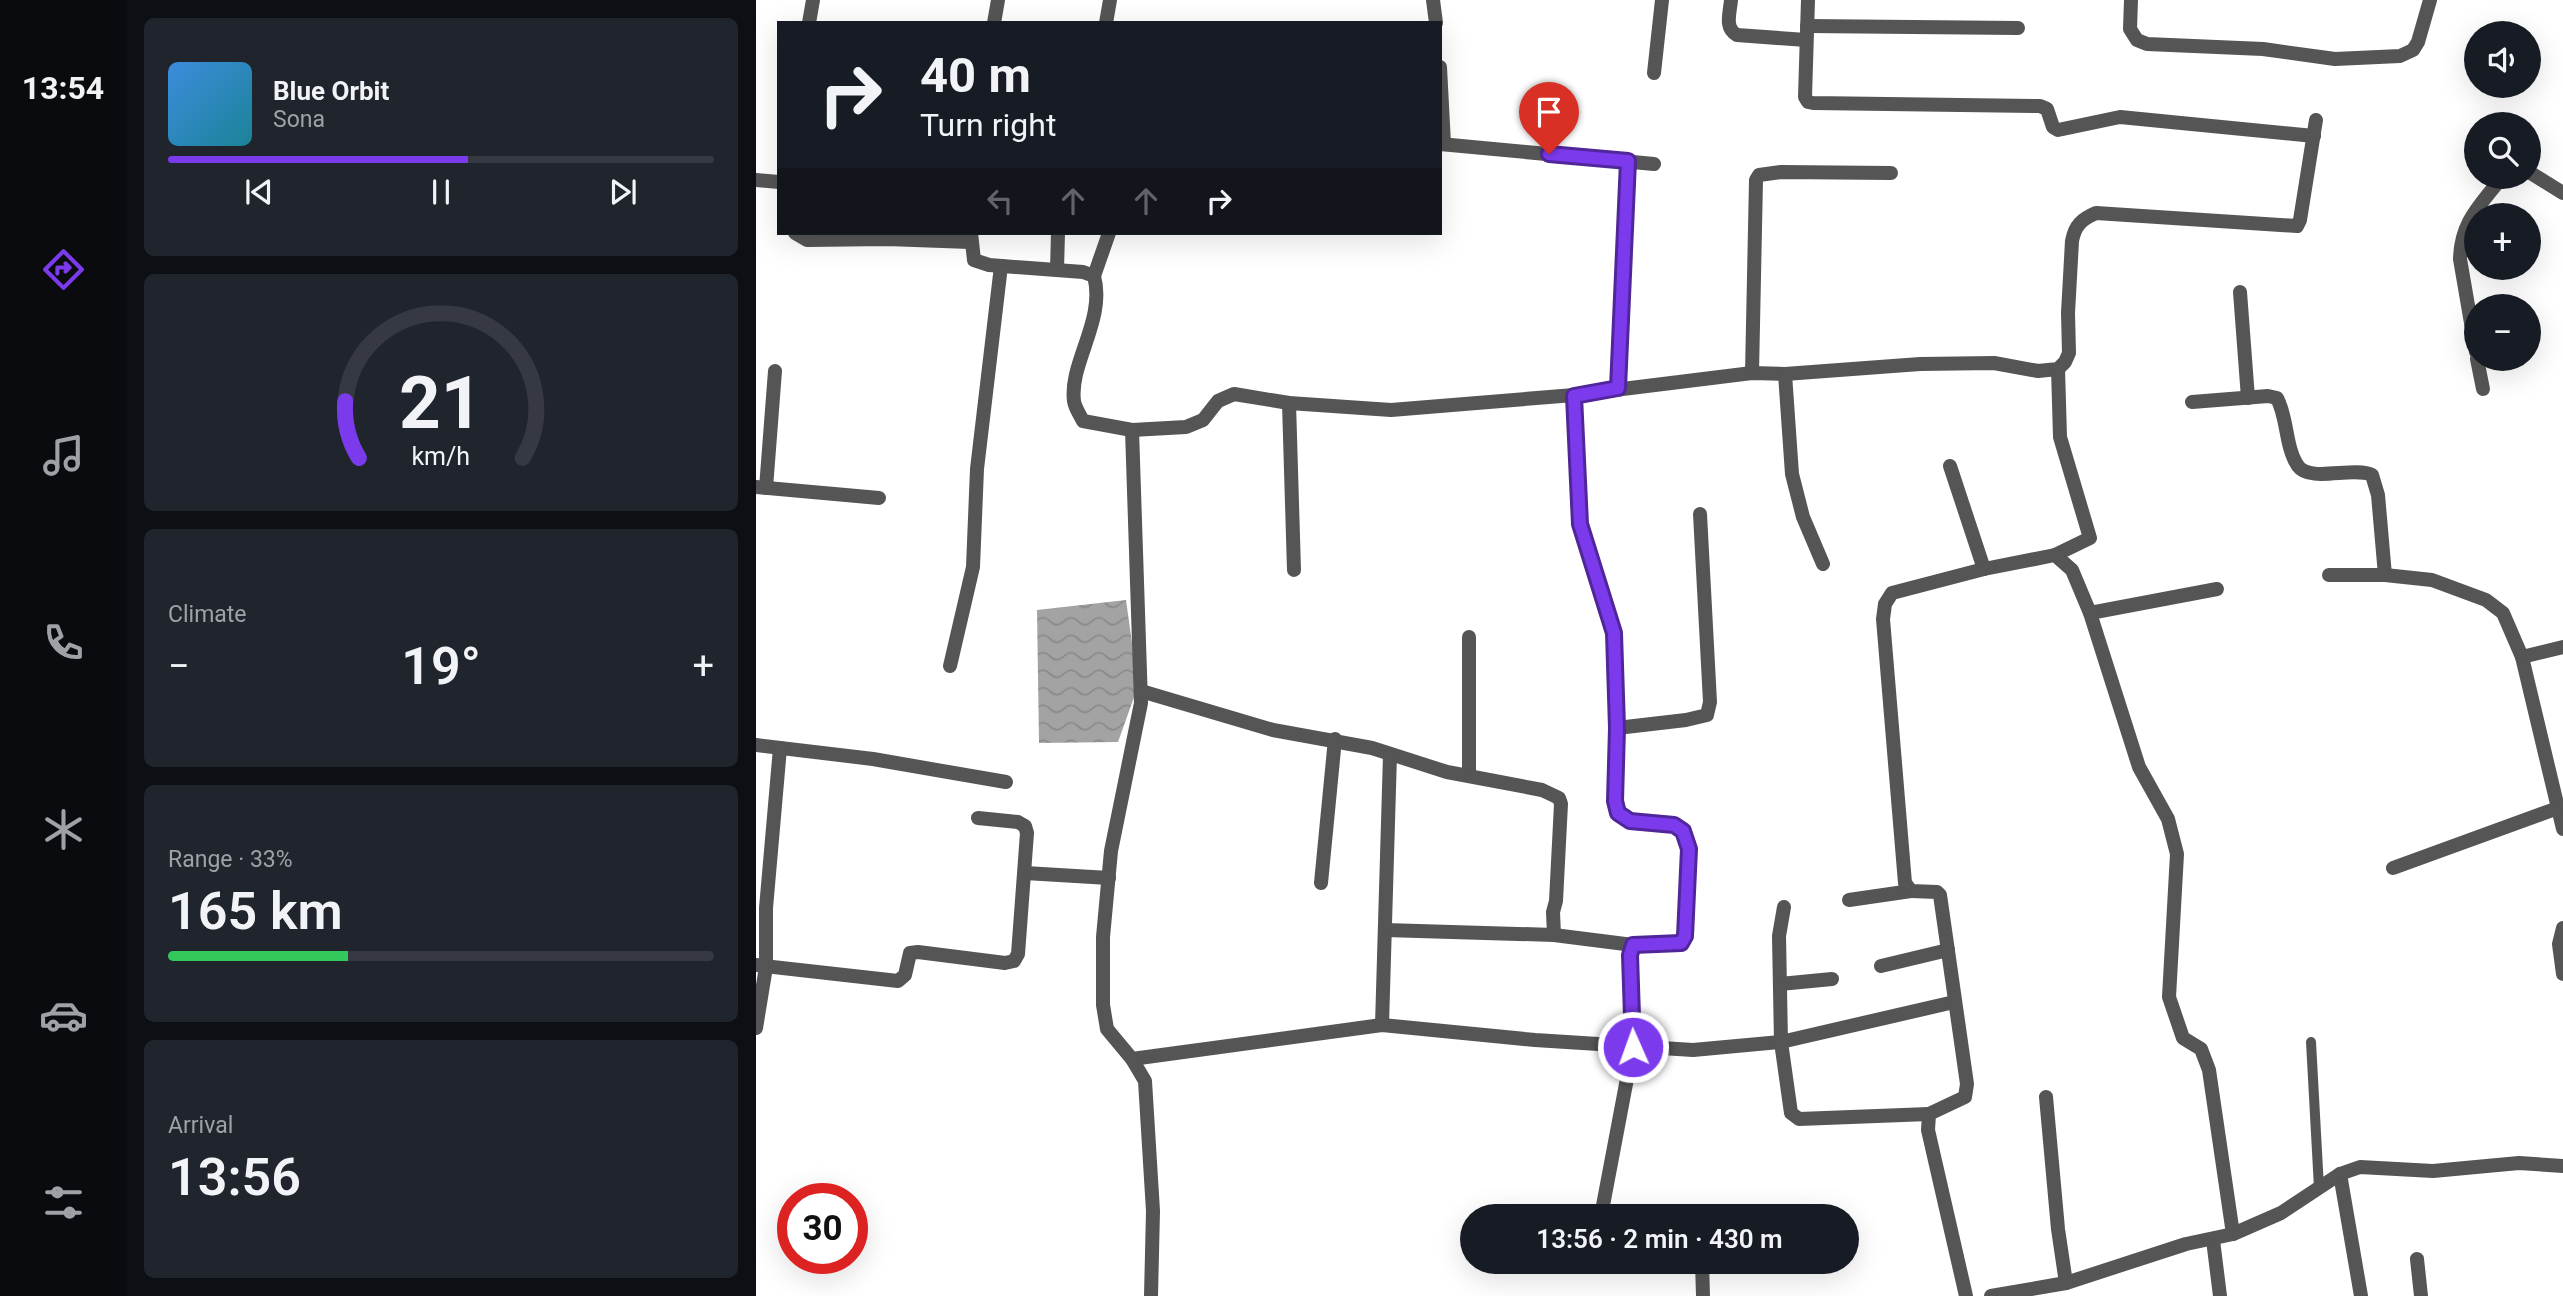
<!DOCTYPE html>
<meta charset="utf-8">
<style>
:root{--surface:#171b24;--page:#20242c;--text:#f1f3f6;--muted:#9ea1a6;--line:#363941;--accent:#7c3aed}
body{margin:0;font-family:Roboto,sans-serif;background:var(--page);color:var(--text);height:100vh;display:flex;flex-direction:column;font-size:26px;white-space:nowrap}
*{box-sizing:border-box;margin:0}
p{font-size:23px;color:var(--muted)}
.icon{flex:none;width:38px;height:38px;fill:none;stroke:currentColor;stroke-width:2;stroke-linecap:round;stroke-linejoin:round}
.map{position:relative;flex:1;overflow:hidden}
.details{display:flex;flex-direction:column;gap:18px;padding:18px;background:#0d0f14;width:630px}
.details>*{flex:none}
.hud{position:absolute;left:21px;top:21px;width:665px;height:214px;border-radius:0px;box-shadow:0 7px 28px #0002;background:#171b24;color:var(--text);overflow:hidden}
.tools{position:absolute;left:1708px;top:21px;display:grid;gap:14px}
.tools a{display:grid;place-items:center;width:77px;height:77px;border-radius:50%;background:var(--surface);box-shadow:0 7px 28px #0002;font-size:35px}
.speed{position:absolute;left:21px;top:1183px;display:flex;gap:14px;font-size:35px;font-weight:700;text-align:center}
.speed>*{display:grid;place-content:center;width:91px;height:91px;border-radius:50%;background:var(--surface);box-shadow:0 7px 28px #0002;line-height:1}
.speed .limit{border:10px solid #d22;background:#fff;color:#111}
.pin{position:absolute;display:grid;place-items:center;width:60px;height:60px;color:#fff;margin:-72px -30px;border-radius:50% 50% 50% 0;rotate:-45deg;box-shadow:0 0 7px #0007}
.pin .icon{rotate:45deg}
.me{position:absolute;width:77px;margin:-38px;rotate:358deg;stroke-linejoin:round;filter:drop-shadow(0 0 5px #0008)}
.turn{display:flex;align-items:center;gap:24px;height:147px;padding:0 28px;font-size:32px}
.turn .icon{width:91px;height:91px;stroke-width:2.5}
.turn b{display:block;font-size:49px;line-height:60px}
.lanes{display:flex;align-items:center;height:66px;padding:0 28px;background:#0003;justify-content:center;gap:35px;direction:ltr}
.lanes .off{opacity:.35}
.big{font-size:52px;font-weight:600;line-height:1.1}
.details .widget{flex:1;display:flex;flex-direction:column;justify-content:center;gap:10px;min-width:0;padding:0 24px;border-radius:10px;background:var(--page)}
.details .dial{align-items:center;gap:0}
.dial svg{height:182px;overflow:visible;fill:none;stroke:var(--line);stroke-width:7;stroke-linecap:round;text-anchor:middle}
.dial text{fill:var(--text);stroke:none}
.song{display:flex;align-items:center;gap:21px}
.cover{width:84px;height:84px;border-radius:10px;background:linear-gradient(135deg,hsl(210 70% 55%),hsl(190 70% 35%))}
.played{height:7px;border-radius:4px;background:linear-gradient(90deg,var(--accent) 55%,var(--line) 55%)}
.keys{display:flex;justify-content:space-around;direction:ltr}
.heat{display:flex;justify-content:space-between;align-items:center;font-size:38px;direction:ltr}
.charge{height:10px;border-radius:5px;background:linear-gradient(90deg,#34c759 33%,var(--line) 0)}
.trip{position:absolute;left:704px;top:1204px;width:399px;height:70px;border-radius:35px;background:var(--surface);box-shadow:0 7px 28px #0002;font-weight:600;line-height:70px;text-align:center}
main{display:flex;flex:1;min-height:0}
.menu{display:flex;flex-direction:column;width:126px;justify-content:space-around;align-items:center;background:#090b0e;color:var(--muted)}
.menu .icon{width:49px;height:49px}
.menu .on{color:var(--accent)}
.menu b{font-size:32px;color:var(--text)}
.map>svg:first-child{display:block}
.water{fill:url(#water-waves)}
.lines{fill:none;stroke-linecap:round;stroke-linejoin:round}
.service{stroke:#555;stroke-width:10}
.minor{stroke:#555;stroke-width:14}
.route-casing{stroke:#51269a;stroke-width:18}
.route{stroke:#7c3aed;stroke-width:12}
</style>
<main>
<nav class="menu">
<b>13:54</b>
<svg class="icon on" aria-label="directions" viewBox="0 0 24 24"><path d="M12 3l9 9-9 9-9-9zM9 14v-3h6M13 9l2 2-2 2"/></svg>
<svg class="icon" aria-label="music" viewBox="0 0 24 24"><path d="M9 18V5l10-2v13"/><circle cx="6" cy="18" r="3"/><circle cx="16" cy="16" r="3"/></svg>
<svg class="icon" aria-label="phone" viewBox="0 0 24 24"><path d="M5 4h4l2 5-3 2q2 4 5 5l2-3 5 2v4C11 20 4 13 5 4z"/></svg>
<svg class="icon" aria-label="climate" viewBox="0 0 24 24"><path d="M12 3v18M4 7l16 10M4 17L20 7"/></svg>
<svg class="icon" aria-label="car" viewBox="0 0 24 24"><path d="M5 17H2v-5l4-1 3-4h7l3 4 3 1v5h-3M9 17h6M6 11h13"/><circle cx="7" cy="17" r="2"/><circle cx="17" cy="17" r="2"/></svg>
<svg class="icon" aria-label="filters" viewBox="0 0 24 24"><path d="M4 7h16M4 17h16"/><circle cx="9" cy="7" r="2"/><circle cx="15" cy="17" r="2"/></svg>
</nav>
<section class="details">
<div class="widget">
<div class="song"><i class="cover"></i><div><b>Blue Orbit</b><p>Sona</p></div></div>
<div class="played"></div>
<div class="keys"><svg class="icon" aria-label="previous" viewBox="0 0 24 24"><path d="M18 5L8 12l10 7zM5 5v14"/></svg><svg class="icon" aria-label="pause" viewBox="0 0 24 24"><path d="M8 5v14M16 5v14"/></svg><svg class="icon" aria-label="next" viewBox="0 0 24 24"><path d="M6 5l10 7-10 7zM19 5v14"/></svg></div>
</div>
<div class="widget dial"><svg viewBox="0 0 100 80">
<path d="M14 69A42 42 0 1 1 86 69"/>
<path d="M14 69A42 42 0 0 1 8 44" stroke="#7c3aed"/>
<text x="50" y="56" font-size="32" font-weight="700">21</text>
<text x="50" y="72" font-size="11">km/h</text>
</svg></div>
<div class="widget"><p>Climate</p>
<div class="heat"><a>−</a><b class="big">19°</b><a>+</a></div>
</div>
<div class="widget"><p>Range · 33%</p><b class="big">165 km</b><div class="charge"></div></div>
<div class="widget"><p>Arrival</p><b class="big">13:56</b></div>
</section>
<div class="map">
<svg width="1807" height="1296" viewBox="0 0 1807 1296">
<defs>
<pattern id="water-waves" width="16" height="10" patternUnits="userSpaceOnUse" patternTransform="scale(1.75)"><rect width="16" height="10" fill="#a3a3a3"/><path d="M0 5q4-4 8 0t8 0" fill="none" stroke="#8b8b8b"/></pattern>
</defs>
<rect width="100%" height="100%" fill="#fff"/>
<!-- water -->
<path class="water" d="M370,600L382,686L362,742L283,743L281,610Z"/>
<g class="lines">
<!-- service -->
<path class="service" d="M1555,1042L1563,1188"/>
<!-- minor -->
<g class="minor">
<path d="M677,0L680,23"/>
<path d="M975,0C974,13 968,28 981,35L1050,40"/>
<path d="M1052,0L1049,97L1052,102L1057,103L1284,106L1291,109L1297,127L1302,130L1364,117L1558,136"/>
<path d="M1375,0L1374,29L1381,40L1391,44L1507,49L1579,59L1644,56L1657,50L1662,42L1674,0"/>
<path d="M53,23L57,0"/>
<path d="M238,23L242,0"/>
<path d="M350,23L354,0"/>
<path d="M1051,26L1262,28"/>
<path d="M684,67L688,144"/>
<path d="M898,73L906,0"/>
<path d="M684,144L898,164"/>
<path d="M1773,172L1807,193"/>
<path d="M0,180L23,182"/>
<path d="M39,233L51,240L131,239L214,242"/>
<path d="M215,233L218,260L233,265L327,272L338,276C350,320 313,363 318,401C319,408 324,415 327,421L376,430L430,427L447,420L462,401L478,394L533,403L635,410L818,395L996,373L1029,374L1164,364L1238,363L1282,371L1302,369L1309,362L1313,353L1312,313L1316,241C1319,225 1326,219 1340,213L1541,226L1544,220L1560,120"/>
<path d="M301,270L302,233"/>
<path d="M338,276L353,233"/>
<path d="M1484,292L1492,398"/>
<path d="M1720,352L1704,259C1705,221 1724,206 1746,177"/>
<path d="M1721,359L1727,389"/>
<path d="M996,373L1000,180L1003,175L1025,172L1135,173"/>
<path d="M1029,374L1036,474L1047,517L1067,564"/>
<path d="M862,388L872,161"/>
<path d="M818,395L824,524L858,633L861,728L859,801L862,813L874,821L918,825L927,831L933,849L929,936L925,943C909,947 893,942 877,945L874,955L877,1047L845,1216"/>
<path d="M1436,402L1512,396L1521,398C1532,419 1529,447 1542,466C1554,483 1598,466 1616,475L1622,495L1629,575"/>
<path d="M533,403L538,570"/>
<path d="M376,430L385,703L355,851L347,937V1005L351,1029L376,1059L626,1025L779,1040L937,1050L1025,1042L1198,1002"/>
<path d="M1194,466L1228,569"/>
<path d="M0,487L123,498"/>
<path d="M10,488L19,371"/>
<path d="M1299,555L1334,538L1304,437L1302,369"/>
<path d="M1573,575H1629L1676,580L1730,600L1747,613L1766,657L1807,829"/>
<path d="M1334,613L1461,589"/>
<path d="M713,637V775"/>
<path d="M1766,657L1807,647"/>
<path d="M194,666L217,567L221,469L245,266"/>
<path d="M385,691L517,730L616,748L691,772L786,790L803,798L805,804L800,901L797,912L798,935"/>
<path d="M861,728L930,720L951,715L954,702L944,514"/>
<path d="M0,745L117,759L250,782"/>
<path d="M1637,868L1802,808"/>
<path d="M269,873L353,878"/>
<path d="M565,883L579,739"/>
<path d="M1093,900L1155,891"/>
<path d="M1028,907L1023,936L1025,1042L1035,1113L1043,1119L1173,1114"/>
<path d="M1807,928L1803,944L1807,974"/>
<path d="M629,930L798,935L877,945"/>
<path d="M0,965L142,981L149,975L154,953L162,952L249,963L258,961L262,954L271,833L269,826L262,822L222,818"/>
<path d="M1125,966L1192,950"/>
<path d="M1024,984L1076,979"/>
<path d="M626,1025L634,755"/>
<path d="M0,1028L10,967V908L24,748"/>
<path d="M376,1059L389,1081L397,1211L395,1296"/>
<path d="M1290,1097L1302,1229L1310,1283"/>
<path d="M1584,1174L1605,1296"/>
<path d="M1457,1240L1464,1296"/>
<path d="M1661,1259L1665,1296"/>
<path d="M946,1262L947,1296"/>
<path d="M1210,1296L1172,1130L1173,1114L1209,1097L1211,1084L1184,895L1181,892L1155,891L1149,883L1127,619L1129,604L1136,593L1228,569L1299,555L1316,570L1334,613L1383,767L1412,819L1421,854L1413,997L1427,1038L1445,1049L1453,1070L1477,1234"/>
<path d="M1235,1296L1310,1283L1430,1244L1477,1234L1525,1213L1584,1174L1604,1167L1677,1171L1763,1163L1807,1166"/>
</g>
</g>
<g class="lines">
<!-- route casing -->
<g class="route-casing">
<path id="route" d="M793,154L872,161L862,388L818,396L824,524L858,633L861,728L859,801L862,813L874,821L918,825L927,831L933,849L929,936L925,943L877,945L874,955L877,1047"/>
</g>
<!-- route -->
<use href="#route" class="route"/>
</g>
</svg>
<div class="tools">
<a><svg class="icon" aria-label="sound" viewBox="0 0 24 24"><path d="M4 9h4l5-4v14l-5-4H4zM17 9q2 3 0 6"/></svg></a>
<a><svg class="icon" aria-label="search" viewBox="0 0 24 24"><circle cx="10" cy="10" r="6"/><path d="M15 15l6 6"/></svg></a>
<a>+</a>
<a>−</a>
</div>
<div class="speed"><div class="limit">30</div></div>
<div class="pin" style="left:793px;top:154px;background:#d93025"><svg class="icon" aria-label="arrive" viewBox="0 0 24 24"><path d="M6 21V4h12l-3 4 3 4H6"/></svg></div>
<svg class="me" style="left:877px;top:1047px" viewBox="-20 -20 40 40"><circle r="17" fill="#7c3aed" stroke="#fff" stroke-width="3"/><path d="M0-11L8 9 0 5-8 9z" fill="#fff"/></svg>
<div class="trip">13:56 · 2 min · 430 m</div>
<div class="hud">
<div class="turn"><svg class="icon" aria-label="right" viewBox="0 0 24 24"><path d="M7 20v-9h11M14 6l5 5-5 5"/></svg><div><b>40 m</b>Turn right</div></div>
<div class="lanes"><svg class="icon off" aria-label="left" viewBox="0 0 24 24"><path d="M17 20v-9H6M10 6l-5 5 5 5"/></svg><svg class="icon off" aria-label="ahead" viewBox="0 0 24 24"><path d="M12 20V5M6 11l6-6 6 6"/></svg><svg class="icon off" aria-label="ahead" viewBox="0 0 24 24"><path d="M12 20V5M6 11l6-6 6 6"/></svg><svg class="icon" aria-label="right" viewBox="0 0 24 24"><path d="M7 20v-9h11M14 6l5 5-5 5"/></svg></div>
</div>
</div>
</main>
